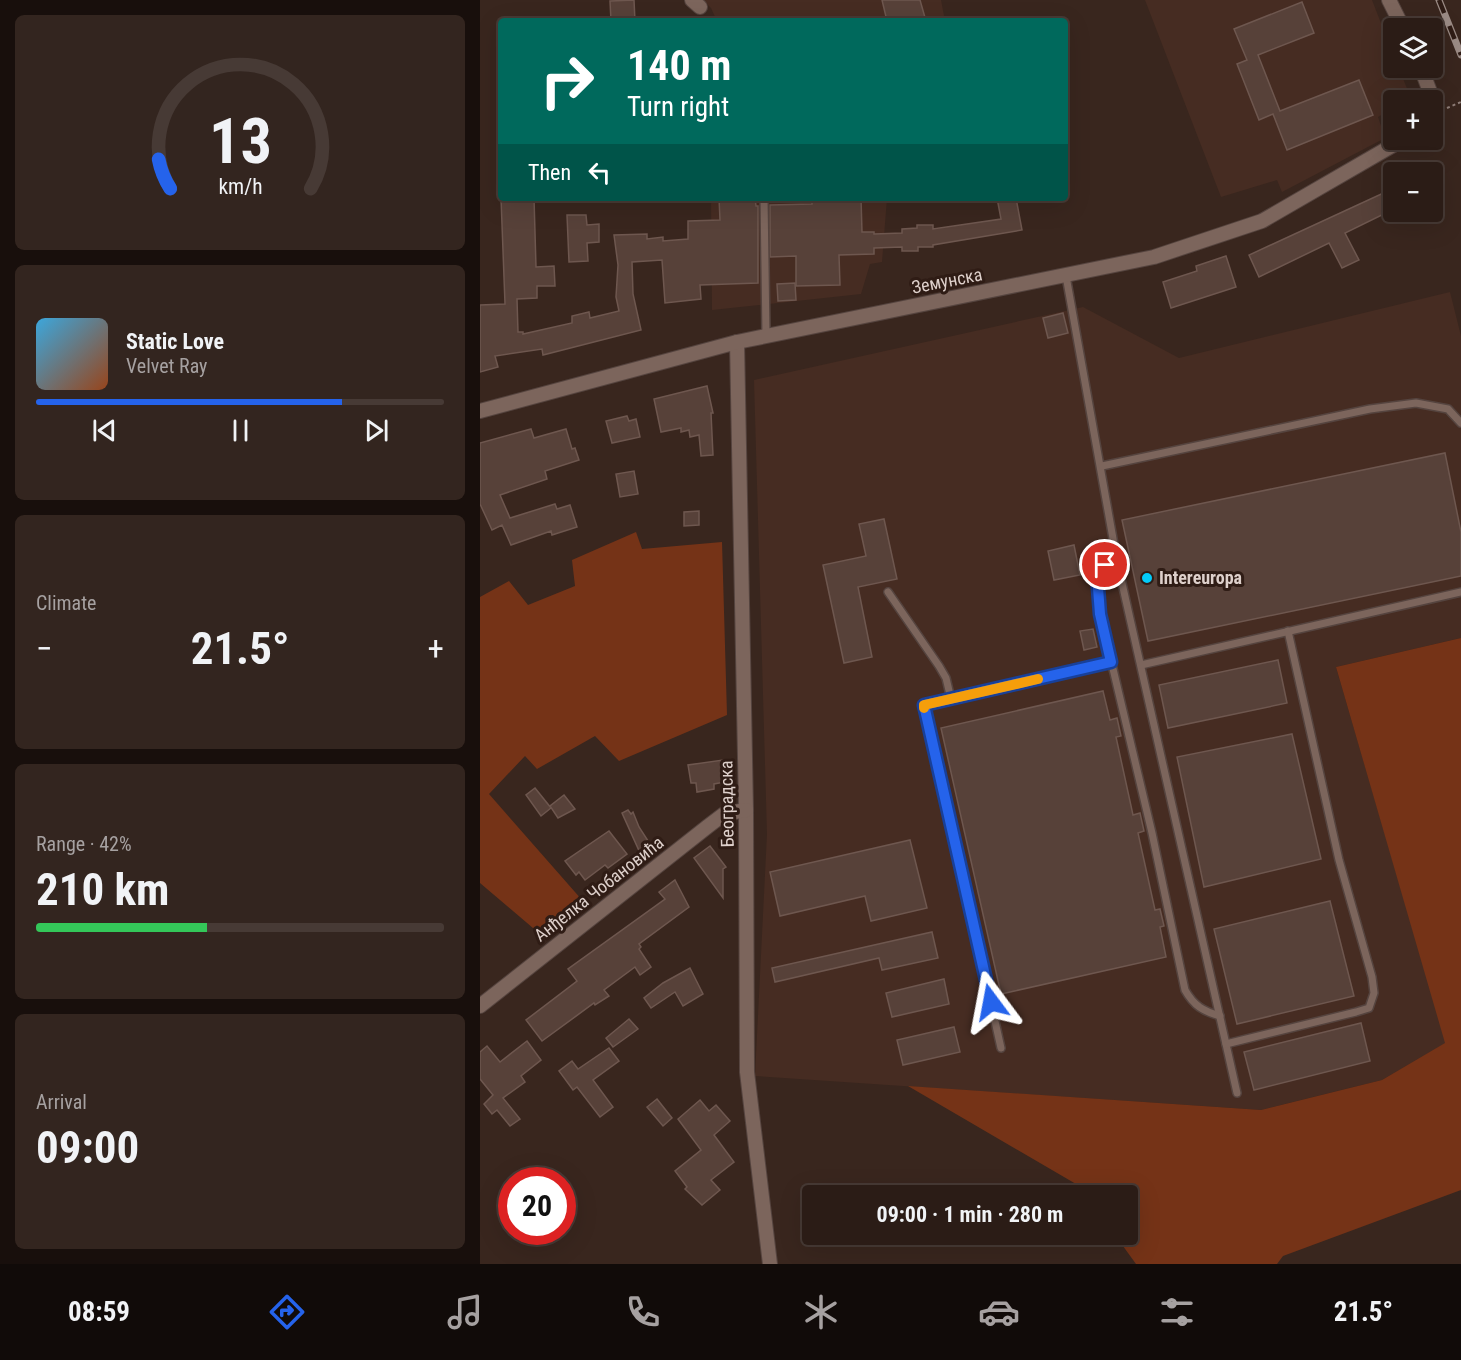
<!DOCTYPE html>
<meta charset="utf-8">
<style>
:root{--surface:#2b1c16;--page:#33251f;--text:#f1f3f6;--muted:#a6a1a1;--line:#473a35;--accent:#2563eb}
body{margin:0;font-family:"Roboto Condensed",sans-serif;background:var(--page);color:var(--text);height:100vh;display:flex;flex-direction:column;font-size:22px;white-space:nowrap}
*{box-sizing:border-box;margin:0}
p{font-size:20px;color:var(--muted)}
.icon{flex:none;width:33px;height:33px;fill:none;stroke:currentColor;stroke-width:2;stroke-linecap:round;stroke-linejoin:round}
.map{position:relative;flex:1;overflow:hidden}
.side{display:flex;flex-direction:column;gap:15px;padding:15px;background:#180f0c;width:480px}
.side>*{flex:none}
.hud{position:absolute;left:18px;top:18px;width:570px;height:183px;border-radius:6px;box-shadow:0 6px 24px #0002,0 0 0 2px var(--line);background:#00695c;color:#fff;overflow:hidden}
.controls{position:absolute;left:903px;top:18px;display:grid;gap:12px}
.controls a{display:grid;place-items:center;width:60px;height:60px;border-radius:6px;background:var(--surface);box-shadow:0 6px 24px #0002,0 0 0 2px var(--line);font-size:30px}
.speed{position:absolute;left:18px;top:1167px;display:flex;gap:12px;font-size:30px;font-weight:700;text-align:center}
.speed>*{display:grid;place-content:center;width:78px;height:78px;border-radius:50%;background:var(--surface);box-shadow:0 6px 24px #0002,0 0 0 2px var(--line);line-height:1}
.speed .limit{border:9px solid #d22;background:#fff;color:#111}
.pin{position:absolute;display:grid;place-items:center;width:51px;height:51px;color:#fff;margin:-26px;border:3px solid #fff;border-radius:50%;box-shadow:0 2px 6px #0007}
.me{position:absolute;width:66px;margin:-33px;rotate:347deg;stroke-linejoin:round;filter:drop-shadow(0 0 4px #0008)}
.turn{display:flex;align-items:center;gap:21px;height:126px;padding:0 30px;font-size:27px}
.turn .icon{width:78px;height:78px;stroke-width:2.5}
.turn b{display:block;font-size:42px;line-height:51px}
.then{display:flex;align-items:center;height:57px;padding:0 30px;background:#0003;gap:12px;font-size:22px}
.big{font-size:45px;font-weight:700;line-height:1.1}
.side .card{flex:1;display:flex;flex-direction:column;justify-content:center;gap:9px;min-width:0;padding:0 21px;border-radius:9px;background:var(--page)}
.side .dial{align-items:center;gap:0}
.dial svg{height:156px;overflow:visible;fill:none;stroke:var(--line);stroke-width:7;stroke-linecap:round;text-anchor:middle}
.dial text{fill:var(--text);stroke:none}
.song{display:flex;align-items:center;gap:18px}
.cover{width:72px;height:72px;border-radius:9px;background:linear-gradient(135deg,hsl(200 70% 55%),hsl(20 70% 35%))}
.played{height:6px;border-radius:3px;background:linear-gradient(90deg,var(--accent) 75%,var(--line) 75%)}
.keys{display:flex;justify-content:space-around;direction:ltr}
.heat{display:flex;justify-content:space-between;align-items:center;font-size:33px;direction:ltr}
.charge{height:9px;border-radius:4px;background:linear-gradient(90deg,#34c759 42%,var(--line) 0)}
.trip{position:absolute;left:322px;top:1185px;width:336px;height:60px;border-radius:6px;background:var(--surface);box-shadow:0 6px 24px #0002,0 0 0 2px var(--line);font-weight:700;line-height:60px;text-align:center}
.dock{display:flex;height:96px;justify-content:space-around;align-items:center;background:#110b09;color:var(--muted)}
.dock .icon{width:42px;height:42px}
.dock .active{color:var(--accent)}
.dock b{font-size:27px;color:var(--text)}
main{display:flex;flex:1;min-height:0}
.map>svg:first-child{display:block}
.built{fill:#462c22}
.green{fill:#753317}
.building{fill:#574139;stroke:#6e574f;stroke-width:1.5}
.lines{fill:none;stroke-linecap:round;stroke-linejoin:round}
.service-casing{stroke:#55443f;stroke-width:10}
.minor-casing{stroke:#55443f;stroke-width:16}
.path{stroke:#907f79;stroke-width:2;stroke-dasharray:3 3;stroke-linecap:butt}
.service{stroke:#7c655c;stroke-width:7}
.minor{stroke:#7c655c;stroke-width:14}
.rail-casing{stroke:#9b8b85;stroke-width:7}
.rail{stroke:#2f1c15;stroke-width:4.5;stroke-dasharray:14;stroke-linecap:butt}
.route-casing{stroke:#184099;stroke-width:15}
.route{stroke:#2563eb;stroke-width:10}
.slow{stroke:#f59e0b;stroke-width:10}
.poi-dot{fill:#03cbf9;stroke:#2f1c15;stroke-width:2}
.labels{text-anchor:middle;stroke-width:6;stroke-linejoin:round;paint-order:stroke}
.street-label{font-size:18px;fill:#ded0cb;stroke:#2f1c15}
.poi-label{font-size:18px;font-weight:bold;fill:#ded0cb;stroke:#2f1c15;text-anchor:start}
</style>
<main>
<section class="side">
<div class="card dial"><svg viewBox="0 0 100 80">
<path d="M14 69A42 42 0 1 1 86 69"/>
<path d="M14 69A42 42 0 0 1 8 54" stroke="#2563eb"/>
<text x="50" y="56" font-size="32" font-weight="700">13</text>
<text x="50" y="72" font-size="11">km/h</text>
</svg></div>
<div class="card">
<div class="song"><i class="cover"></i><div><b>Static Love</b><p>Velvet Ray</p></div></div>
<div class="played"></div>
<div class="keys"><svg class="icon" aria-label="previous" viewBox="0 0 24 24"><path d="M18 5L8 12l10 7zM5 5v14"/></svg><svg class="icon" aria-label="pause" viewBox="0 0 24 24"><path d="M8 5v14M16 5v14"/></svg><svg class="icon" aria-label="next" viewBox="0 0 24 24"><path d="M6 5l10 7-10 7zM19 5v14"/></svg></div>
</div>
<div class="card"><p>Climate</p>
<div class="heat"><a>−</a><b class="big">21.5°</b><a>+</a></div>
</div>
<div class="card"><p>Range · 42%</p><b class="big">210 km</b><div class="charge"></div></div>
<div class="card"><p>Arrival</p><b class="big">09:00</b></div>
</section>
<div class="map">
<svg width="981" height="1264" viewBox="0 0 981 1264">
<rect width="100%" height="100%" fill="#39261e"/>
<!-- built -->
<g class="built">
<path d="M223,0H461L465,21H237L231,8Z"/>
<path d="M665,0H892L913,54L914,68H919L931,99L914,100L913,108L898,117L905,138L802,192L797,180L741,197Z"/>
<path d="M231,198H407L402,262L390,264L381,294L232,310Z"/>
<path d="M970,292L981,336V638L856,667L966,1043L902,1080L781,1110L275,1076L287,834L274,380L603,307L699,358Z"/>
</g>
<!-- green -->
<g class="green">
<path d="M156,532L162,549L242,542L247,715L139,761L115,736L57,769L45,756L9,794L102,900L60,934L0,883V597L29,581L48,605L95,586L92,560Z"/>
<path d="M981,638V1190L803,1256L797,1264H656L635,1235L648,1234V1196L605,1195L596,1184L428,1086L781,1110L902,1080L965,1043L856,667Z"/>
</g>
<!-- building -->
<g class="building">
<path d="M154,0L155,21H131L130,1Z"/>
<path d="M402,0H440L446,21H407Z"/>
<path d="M822,2L834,33L778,55L800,111L879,80L893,115L807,150L793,114L779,120L757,64L767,60L754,29Z"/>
<path d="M910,190L914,196V209L865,233L879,260L862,268L849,243L779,277L769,255Z"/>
<path d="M21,198H54L56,267L74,266L75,286H57V298L37,299L38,332H43V334L92,323V316L109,312L110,318L139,311L136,297L138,265L134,235L167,234V239L183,237V241L208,239V221L240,220L239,198H275L276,206H278V283L220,285L221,299L185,303L182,260L152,262L153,294L161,330L63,355L62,349L15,356L18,367L0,372V305L25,304Z"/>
<path d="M332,198H381L382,232H394V234L422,233V229L437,228V225H453V229L521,219L517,198H536L542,230L453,245V247H438V251H422V247L394,248V254L359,255L360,285L316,286V256L290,257V205L332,204Z"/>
<path d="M87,215H106L107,225L119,224V242L107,243L108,261L89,262Z"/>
<path d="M746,256L756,287L691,308L683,282L717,271L716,266Z"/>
<path d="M315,283L316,300L298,301L297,284Z"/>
<path d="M583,313L588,333L568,338L563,318Z"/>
<path d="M227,386L233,413H231L233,455L221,456L219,435L210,437L209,430L201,432V428L181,432L174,399Z"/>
<path d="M147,416L149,421L156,419L160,437L132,443L126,421Z"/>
<path d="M51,429L54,438L86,429L92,449L95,448L99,460L65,471L67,479L20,495L30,518L75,504L77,509L90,505L97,527L72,535L71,531L31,545L22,525L12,530L0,504V443Z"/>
<path d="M965,453L981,532V576L668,641L642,520Z"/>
<path d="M154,471L158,494L140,497L136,474Z"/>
<path d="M219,511V525L204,526V512Z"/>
<path d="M404,519L417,579L378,587L392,657L364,663L343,565L386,556L379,524Z"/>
<path d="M594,545L600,575L574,580L568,551Z"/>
<path d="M613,629L617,647L604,650L600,631Z"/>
<path d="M798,660L807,703L688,728L679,685Z"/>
<path d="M623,691L630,720L637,718L641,736L636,737L653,815L660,813L664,831L658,833L675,910L680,909L684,926L680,927L686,957L521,994L461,728Z"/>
<path d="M812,734L841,859L724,887L697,757Z"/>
<path d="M243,760L245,782L234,784V789L217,792L216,783H211L208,765Z"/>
<path d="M55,788L71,808L61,816L46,795Z"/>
<path d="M84,795L95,809L78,818L70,806Z"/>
<path d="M148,810L151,814L153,812L159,827L172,847L161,855L142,813Z"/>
<path d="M129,831L147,854L128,868L125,865L105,880L99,872L96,875L85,861Z"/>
<path d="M430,840L447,908L391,921L385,896L300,916L290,872Z"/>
<path d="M230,846L246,867L243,869V898L214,858Z"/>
<path d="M195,880L209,907L159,944L161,947L159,949L171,967L160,975L155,967L124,990L129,996L115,1005L114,1003L62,1041L46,1020L97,981L88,969L185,899L179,892Z"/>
<path d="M850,901L874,996L757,1024L734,929Z"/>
<path d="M452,932L458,958L402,970L399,958L295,982L292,968Z"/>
<path d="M210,968L223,994L203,1006L195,992L171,1008L164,998L183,983Z"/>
<path d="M464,979L469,1004L412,1017L406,993Z"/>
<path d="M149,1019L158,1029L133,1047L126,1038Z"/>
<path d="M881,1023L890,1061L774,1090L764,1052Z"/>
<path d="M474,1027L480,1052L423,1065L417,1040Z"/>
<path d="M47,1041L61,1060L41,1076L45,1082L23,1098L40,1119L30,1126L17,1110L12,1114L4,1104L13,1095L0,1079V1052L7,1046L20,1062Z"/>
<path d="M129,1048L139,1061L113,1080L133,1107L120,1117L97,1087L93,1090L79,1071L92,1061L98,1069Z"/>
<path d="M177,1099L192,1118L183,1126L167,1107Z"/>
<path d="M220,1100L229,1111L236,1105L250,1121L234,1135L254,1162L231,1180L240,1190L222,1205L205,1189L207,1187L195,1171L221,1150L198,1119Z"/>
</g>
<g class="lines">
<!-- service casing -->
<g class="service-casing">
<g id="service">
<path d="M284,198L286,335"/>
<path d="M586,276L637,561L757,1093"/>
<path d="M622,466L890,409L936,403L968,409L981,423"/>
<path d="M637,561L625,565L617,575L620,614L672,833L705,990C714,1006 723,1011 740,1016"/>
<path d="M408,592L459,666L466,678L471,699"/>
<path d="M661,665L981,592"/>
<path d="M746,1044L876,1012L889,1008L894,993L892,977L859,860L808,631"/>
<path d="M521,1048L444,705L631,662"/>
</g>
</g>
<!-- minor casing -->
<g class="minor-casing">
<g id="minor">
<path d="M212,0L220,7"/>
<path d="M909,0L923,28"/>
<path d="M941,68L952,97V113"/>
<path d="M257,342L266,810L267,1072L290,1264"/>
<path d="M0,411L257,342L674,257L782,221L922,140"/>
<path d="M0,1006L227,827L244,814L266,810"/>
</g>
</g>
<!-- path -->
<path class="path" d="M967,108L981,102"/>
<!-- service -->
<use href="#service" class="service"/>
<!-- minor -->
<use href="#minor" class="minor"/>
<!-- rail casing -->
<g class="rail-casing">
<path id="rail" d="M959,0L981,55"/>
</g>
<!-- rail -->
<use href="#rail" class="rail"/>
</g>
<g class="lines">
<!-- route casing -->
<g class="route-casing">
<path id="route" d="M511,1002L444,705L631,662L620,614L617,575L625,565"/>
</g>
<!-- route -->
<use href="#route" class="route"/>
<!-- slow -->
<path class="slow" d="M444,708V705L558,679"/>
</g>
<!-- markers -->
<circle class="poi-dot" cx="667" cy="578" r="6"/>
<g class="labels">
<!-- street labels -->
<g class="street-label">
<text transform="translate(467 281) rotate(-11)" y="6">Земунска</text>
<text transform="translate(247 804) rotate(-91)" y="6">Београдска</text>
<text transform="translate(119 889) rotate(-38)" y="6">Анђелка Чобановића</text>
</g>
<!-- poi labels -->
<g class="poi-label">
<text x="679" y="584">Intereuropa</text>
</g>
</g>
</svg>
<div class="controls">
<a><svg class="icon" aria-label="layers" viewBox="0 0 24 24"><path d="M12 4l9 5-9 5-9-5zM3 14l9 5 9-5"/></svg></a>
<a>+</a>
<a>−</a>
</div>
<div class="speed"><div class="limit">20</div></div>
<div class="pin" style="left:625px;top:565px;background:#d93025"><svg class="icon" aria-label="arrive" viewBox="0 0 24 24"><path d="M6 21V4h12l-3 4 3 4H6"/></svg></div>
<svg class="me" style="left:511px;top:1002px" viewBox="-20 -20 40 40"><path d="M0-17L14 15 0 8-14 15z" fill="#2563eb" stroke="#fff" stroke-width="4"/></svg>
<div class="trip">09:00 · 1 min · 280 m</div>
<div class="hud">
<div class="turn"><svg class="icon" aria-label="right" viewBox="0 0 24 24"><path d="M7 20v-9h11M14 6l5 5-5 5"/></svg><div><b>140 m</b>Turn right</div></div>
<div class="then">Then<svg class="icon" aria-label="left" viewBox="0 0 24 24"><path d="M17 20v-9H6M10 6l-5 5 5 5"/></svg></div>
</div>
</div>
</main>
<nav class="dock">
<b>08:59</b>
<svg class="icon active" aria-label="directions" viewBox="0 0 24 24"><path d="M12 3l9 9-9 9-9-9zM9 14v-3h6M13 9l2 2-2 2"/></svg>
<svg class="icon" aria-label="music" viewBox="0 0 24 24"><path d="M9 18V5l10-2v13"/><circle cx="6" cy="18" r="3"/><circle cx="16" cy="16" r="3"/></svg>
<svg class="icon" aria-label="phone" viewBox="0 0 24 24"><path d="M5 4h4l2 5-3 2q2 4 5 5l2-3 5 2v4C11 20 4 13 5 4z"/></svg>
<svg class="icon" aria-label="climate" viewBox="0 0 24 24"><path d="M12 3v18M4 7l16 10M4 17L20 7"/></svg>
<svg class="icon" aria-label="car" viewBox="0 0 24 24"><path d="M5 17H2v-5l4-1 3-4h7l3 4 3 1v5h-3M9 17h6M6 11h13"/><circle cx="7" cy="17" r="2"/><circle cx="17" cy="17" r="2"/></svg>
<svg class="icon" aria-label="filters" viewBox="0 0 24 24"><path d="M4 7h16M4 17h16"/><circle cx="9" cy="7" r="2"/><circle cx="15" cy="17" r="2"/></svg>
<b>21.5°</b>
</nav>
